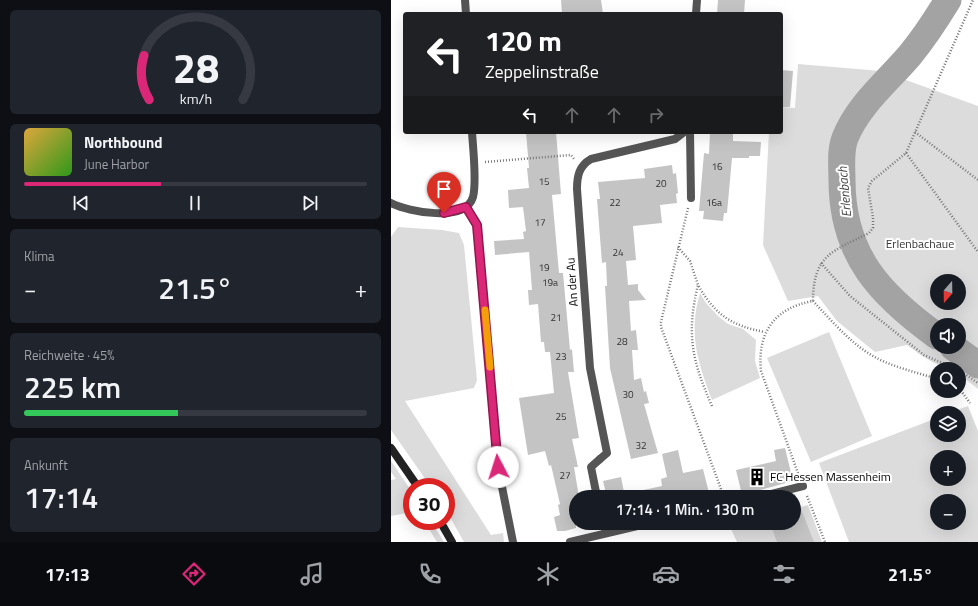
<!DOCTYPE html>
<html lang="de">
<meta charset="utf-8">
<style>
:root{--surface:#171b24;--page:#20242c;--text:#f1f3f6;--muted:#9ea1a6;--line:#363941;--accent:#db2777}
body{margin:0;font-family:"Titillium Web",sans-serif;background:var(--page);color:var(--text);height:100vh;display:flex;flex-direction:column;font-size:15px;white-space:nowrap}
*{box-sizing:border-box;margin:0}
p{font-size:13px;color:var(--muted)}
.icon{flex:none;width:22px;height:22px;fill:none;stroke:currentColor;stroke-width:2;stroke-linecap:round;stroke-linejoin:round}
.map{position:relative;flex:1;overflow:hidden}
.drawer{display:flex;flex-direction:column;gap:10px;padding:10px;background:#0d0f14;width:391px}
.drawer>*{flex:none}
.banner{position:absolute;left:12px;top:12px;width:380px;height:122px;border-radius:4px;box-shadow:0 4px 16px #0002;background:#202124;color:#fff;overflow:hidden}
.needle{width:26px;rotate:200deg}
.buttons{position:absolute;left:539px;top:274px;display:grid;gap:8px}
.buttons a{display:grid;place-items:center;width:36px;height:36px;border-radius:50%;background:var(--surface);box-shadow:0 4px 16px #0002;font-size:20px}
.speed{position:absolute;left:12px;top:478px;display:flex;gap:8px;font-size:20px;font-weight:700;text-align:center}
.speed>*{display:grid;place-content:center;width:52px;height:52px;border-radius:50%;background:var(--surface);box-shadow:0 4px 16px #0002;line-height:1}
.speed .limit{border:6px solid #d22;background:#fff;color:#111}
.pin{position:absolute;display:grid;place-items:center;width:34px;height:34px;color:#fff;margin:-41px -17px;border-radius:50% 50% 50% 0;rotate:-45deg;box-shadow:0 0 4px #0007}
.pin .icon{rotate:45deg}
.me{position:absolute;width:44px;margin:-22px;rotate:355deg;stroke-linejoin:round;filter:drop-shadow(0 0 3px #0008)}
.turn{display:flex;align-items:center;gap:14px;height:84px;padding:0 16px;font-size:18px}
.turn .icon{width:52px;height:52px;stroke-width:2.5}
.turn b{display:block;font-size:28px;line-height:34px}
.lanes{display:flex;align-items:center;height:38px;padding:0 16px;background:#0003;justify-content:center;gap:20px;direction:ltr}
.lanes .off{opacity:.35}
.big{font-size:30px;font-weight:600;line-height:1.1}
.drawer .tile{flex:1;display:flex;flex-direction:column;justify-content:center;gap:6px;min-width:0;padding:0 14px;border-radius:6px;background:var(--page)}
.drawer .dial{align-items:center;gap:0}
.dial svg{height:104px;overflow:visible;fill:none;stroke:var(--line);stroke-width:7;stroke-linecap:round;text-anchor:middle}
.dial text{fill:var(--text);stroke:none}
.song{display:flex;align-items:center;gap:12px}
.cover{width:48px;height:48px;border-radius:6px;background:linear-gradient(135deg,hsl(40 70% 55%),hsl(110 70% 35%))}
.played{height:4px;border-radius:2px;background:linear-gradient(90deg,var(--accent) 40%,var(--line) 40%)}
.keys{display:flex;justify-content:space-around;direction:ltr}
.heat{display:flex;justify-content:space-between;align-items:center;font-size:22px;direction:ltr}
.charge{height:6px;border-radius:3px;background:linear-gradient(90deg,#34c759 45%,var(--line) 0)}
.trip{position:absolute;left:178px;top:490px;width:232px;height:40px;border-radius:20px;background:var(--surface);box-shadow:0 4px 16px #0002;font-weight:600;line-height:40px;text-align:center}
.menu{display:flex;height:64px;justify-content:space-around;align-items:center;background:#090b0e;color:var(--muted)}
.menu .icon{width:28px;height:28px}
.menu .active{color:var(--accent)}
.menu b{font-size:18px;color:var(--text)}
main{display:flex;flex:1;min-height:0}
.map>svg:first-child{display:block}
.green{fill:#dcdcdc;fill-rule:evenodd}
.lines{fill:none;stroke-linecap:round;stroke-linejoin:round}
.river{stroke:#a3a3a3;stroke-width:27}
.building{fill:#c4c4c4}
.path{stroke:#777;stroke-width:2.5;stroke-dasharray:1 2;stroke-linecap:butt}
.lane{stroke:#555;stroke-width:8}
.street{stroke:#555;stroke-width:8}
.secondary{stroke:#222;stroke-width:8}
.route-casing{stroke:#8e194d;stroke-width:10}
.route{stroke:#db2777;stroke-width:7}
.slow{stroke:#f59e0b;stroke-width:7}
.labels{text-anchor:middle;stroke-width:4;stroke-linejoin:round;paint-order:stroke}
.number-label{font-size:10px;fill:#313131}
.park-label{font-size:12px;fill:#333;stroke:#fff}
.street-label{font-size:12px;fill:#000;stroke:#fff}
.poi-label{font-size:12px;fill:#000;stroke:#fff;text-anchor:start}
.water-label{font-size:13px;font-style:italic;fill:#444;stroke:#fff}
</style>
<main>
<section class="drawer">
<div class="tile dial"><svg viewBox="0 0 100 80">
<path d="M14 69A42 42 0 1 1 86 69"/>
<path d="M14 69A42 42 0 0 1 10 35" stroke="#db2777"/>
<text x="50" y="56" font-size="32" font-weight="700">28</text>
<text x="50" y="72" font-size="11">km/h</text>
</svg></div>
<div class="tile">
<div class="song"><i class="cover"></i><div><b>Northbound</b><p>June Harbor</p></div></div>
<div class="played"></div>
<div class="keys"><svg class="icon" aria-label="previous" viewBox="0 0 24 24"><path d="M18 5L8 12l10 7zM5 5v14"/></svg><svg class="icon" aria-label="pause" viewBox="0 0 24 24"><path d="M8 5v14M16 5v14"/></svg><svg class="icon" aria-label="next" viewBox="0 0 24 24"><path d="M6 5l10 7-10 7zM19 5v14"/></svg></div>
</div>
<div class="tile"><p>Klima</p>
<div class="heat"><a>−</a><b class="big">21.5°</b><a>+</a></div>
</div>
<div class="tile"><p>Reichweite · 45%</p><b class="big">225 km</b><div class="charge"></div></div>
<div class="tile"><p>Ankunft</p><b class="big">17:14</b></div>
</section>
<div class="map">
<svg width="587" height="542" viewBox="0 0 587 542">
<rect width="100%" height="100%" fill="#fff"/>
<!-- green -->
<g class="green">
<path d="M407,64L490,71L587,106V389L568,374V369C548,369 531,356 516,345L484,352L446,321L427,296L397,301L372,245L378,132H390V107L404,108ZM546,281H568V303H546ZM546,325H568V347H546Z"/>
<path d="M7,227L51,230L68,233L73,245L86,380L83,388L14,401L100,535L112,533L113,542H73L55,510V487H40L0,430V237Z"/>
<path d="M309,293L315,303L327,316L337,324L352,329L365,340L364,361L369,378L321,400C307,363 297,333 309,293Z"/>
<path d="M438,332L481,436L420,462L376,358Z"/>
<path d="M577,406L587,431V542H458L428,463L546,418V435H568V413H558ZM546,457H568V479H546ZM546,501H568V523H546Z"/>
<path d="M0,461L21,492V512L0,516V480L5,479L0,472Z"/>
<path d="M417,505L431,542H346L340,529L360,523H403V509Z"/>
<path d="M33,521H40L53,542H46Z"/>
</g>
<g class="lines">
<!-- river -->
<g class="river">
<path d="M546,336C489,295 451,255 451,180C451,167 449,151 454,138C467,105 497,81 519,55C533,38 546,18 557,0"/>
<path d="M562,347L587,365"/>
</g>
</g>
<!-- building -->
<g class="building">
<path d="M170,0H210L212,14H171Z"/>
<path d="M327,0H354L353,14H326Z"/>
<path d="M390,70L402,71L399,107H390Z"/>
<path d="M135,132H165L170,194L161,195L168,273H172L179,350L181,349L183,372H177L188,438L181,439L187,467H183L188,497H185V528L174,531H166L163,517L169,515L167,505L169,504L160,465L158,466L154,451L137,455L128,398L163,393L159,352H154L153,342H150L147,304L138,305L137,290H141L138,252L104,255L103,241L133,239L132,232L135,231L132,207L118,208L117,190L138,188L136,168H138Z"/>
<path d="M319,132H342V141L370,142L369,156H358V158H341L336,213H333L332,221L312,219L313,211H308L313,153L318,154Z"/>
<path d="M281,165L282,174L285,173L287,193L285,194L286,203L269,205L271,223L242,226L245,260L235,261L237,285L247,284V290L255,300L238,301L240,331L245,330L247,350H241L243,380L250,378L253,392L255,391L258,403L253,404L267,453L240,459L219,368L214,286H216L215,262L211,263L206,199H209L207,182L254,178L253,169Z"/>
<path d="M394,448L402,481L351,495L345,470L385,461L383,450Z"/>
<path d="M287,450L292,473L312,469L319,497H243V492L271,486L270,479L276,477L271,454Z"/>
<path d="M230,477L234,497H216L212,481Z"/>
<path d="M403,494H404L423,542H386L379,523H403Z"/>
</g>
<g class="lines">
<!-- path -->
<g class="path">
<path d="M524,132L587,180"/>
<path d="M515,153L587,252"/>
<path d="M94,162L180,155L183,159"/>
<path d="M297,208L270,322V327L333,497"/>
<path d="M287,247L299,261L307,285"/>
<path d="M430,263L459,296L533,355L565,369"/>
<path d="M422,301C440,320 459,343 482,356C501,367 525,372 546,379"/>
<path d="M568,370L587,383"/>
<path d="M568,388L579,403"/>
<path d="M321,406C301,361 295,334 307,285C324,315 341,326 374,332"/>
<path d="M408,476L370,371C366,333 383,308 422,301C422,255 442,251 478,233L482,228V218L477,188L481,181L515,153L582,0"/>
<path d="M416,496L434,542"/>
</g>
<!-- lane -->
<g class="lane">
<path d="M299,132L300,198"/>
<path d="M206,497L200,467L209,459"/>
<path d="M369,497L412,486"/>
<path d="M213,523L215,533"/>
</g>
<!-- street -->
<g class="street">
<path d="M74,0L75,14"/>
<path d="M305,14L306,0"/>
<path d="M0,203C18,212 74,223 82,197C86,182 82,148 81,132"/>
<path d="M75,207L86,225L107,467L122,542"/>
<path d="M209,459L216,453L199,368L186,189C186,176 188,166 200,159L284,139L293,132"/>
<path d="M179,542L259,523"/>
</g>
<!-- secondary -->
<g class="secondary">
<path d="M0,448L27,487"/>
<path d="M49,521L61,542"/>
</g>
</g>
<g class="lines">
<!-- route casing -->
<g class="route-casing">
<path id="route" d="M53,213L75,207L86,225L107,467"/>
</g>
<!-- route -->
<use href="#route" class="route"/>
<!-- slow -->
<path class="slow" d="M94,310L99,367"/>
</g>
<!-- icons -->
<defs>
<g id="building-bare" transform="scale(1.38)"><path d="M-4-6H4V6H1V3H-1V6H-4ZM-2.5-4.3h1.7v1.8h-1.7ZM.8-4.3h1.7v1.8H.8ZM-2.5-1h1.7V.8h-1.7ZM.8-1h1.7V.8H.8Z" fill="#000" stroke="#fff" stroke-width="2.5" paint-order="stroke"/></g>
</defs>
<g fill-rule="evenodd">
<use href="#building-bare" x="366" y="477"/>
</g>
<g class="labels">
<!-- number labels -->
<g class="number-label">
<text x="326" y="170">16</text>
<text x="153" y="185">15</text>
<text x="270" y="187">20</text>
<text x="224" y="206">22</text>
<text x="323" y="206">16a</text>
<text x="149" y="226">17</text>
<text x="227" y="256">24</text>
<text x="153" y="271">19</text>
<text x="159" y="286">19a</text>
<text x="165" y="321">21</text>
<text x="231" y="345">28</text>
<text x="170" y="360">23</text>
<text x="237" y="398">30</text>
<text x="170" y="420">25</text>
<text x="250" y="449">32</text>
<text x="174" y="479">27</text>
</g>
<!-- park labels -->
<g class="park-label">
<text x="529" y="248">Erlenbachaue</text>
</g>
<!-- street labels -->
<g class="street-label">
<text transform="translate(181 282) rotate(-94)" y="4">An der Au</text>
</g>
<!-- poi labels -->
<g class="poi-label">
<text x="379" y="481">FC Hessen Massenheim</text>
</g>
<!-- water labels -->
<g class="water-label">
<text transform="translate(453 192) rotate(-95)" y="5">Erlenbach</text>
</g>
</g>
</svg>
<div class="buttons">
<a><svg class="needle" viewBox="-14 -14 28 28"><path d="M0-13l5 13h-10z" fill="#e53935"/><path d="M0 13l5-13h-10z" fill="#9ea1a6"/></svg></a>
<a><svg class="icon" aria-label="sound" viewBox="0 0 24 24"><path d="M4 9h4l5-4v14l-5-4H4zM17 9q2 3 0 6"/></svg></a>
<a><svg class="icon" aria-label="search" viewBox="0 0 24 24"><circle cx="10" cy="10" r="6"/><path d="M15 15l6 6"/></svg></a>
<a><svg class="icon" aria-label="layers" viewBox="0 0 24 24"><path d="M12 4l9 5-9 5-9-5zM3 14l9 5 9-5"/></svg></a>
<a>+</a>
<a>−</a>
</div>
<div class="speed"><div class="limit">30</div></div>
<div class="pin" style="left:53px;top:213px;background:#d93025"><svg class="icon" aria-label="arrive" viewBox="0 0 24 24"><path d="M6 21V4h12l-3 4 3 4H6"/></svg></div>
<svg class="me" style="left:107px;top:467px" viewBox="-20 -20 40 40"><circle r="19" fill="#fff"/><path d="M0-13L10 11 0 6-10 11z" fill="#db2777"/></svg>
<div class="trip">17:14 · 1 Min. · 130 m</div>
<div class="banner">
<div class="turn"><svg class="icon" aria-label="left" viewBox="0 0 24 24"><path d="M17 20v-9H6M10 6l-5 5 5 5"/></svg><div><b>120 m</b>Zeppelinstraße</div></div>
<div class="lanes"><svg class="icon" aria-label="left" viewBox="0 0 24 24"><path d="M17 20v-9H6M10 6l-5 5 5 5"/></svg><svg class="icon off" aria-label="ahead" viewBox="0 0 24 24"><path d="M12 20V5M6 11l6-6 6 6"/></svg><svg class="icon off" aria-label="ahead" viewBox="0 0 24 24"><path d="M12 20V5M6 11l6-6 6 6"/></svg><svg class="icon off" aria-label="right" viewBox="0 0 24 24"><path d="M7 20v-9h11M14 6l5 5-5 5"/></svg></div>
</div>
</div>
</main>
<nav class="menu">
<b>17:13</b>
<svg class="icon active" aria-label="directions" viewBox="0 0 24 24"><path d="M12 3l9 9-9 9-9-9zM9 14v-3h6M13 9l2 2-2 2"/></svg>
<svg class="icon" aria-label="music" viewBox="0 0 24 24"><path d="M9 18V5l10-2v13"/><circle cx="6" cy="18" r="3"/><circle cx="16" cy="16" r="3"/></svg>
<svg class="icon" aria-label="phone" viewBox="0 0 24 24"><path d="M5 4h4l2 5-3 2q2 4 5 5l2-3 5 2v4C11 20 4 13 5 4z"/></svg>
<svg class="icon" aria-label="climate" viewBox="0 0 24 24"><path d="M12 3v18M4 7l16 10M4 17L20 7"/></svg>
<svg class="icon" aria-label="car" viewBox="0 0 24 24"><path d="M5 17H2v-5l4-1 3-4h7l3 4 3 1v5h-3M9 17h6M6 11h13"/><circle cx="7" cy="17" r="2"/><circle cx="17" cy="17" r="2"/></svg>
<svg class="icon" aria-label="filters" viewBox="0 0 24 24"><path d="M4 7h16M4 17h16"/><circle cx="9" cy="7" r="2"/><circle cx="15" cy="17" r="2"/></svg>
<b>21.5°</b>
</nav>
